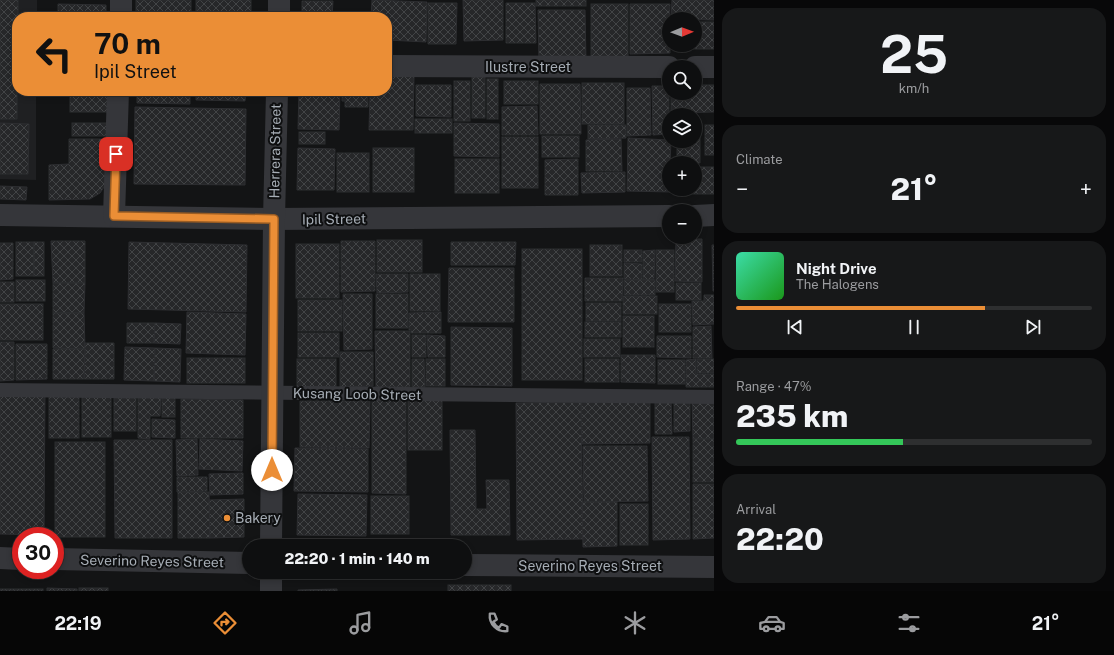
<!DOCTYPE html>
<meta charset="utf-8">
<style>
:root{--surface:#0e0f10;--page:#171819;--text:#f1f3f6;--muted:#9b9c9f;--line:#2e2f30;--accent:#eb8e36}
body{margin:0;font-family:"Public Sans",sans-serif;background:var(--page);color:var(--text);height:100vh;display:flex;flex-direction:column;font-size:15px;white-space:nowrap}
*{box-sizing:border-box;margin:0}
p{font-size:13px;color:var(--muted)}
.icon{flex:none;width:22px;height:22px;fill:none;stroke:currentColor;stroke-width:2;stroke-linecap:round;stroke-linejoin:round}
.map{position:relative;flex:1;overflow:hidden}
.drawer{display:flex;flex-direction:column;gap:8px;padding:8px;background:#080809;width:400px}
.drawer>*{flex:none}
.hud{position:absolute;left:12px;top:12px;width:380px;height:84px;border-radius:16px;box-shadow:0 2px 6px #0003,0 0 0 1px var(--line);background:#eb8e36;color:#111;overflow:hidden}
.needle{width:26px;rotate:89deg}
.controls{position:absolute;left:662px;top:12px;display:grid;gap:8px}
.controls a{display:grid;place-items:center;width:40px;height:40px;border-radius:50%;background:var(--surface);box-shadow:0 2px 6px #0003,0 0 0 1px var(--line);font-size:20px}
.speed{position:absolute;left:12px;top:527px;display:flex;gap:8px;font-size:20px;font-weight:700;text-align:center}
.speed>*{display:grid;place-content:center;width:52px;height:52px;border-radius:50%;background:var(--surface);box-shadow:0 2px 6px #0003,0 0 0 1px var(--line);line-height:1}
.speed .limit{border:6px solid #d22;background:#fff;color:#111}
.pin{position:absolute;display:grid;place-items:center;width:34px;height:34px;color:#fff;margin:-17px;border-radius:8px;box-shadow:0 2px 6px #0006}
.me{position:absolute;width:44px;margin:-22px;rotate:0deg;stroke-linejoin:round;filter:drop-shadow(0 0 3px #0008)}
.turn{display:flex;align-items:center;gap:14px;height:84px;padding:0 16px;font-size:18px}
.turn .icon{width:52px;height:52px;stroke-width:2.5}
.turn b{display:block;font-size:28px;line-height:34px}
.big{font-size:30px;font-weight:800;line-height:1.1}
.drawer .card{flex:1;display:flex;flex-direction:column;justify-content:center;gap:6px;min-width:0;padding:0 14px;border-radius:16px;background:var(--page)}
.drawer .dial{align-items:center;gap:0}
.dial b{font-size:52px;line-height:1}
.song{display:flex;align-items:center;gap:12px}
.cover{width:48px;height:48px;border-radius:6px;background:linear-gradient(135deg,hsl(160 70% 55%),hsl(120 70% 35%))}
.played{height:4px;border-radius:2px;background:linear-gradient(90deg,var(--accent) 70%,var(--line) 70%)}
.keys{display:flex;justify-content:space-around;direction:ltr}
.heat{display:flex;justify-content:space-between;align-items:center;font-size:22px;direction:ltr}
.charge{height:6px;border-radius:3px;background:linear-gradient(90deg,#34c759 47%,var(--line) 0)}
.trip{position:absolute;left:242px;top:539px;width:230px;height:40px;border-radius:20px;background:var(--surface);box-shadow:0 2px 6px #0003,0 0 0 1px var(--line);font-weight:800;line-height:40px;text-align:center}
.menu{display:flex;height:64px;justify-content:space-around;align-items:center;background:#060606;color:var(--muted)}
.menu .icon{width:28px;height:28px}
.menu .active{color:var(--accent)}
.menu b{font-size:18px;color:var(--text)}
main{display:flex;flex:1;min-height:0}
.map>svg:first-child{display:block}
.built{fill:#1f2022}
.building{fill:url(#building-cross-hatch);stroke:#2d2e31}
.lines{fill:none;stroke-linecap:round;stroke-linejoin:round}
.lane{stroke:#35363a;stroke-width:14}
.street{stroke:#35363a;stroke-width:22}
.route-casing{stroke:#995c23;stroke-width:10}
.route{stroke:#eb8e36;stroke-width:7}
.poi-dot{fill:#eb8e36;stroke:#0e0f10;stroke-width:1.5}
.labels{text-anchor:middle;stroke-width:4;stroke-linejoin:round;paint-order:stroke}
.street-label{font-size:14px;fill:#a6adb5;stroke:#0e0f10}
.poi-label{font-size:14px;fill:#a6adb5;stroke:#0e0f10;text-anchor:start}
</style>
<main>
<div class="map">
<svg width="714" height="591" viewBox="0 0 714 591">
<defs>
<pattern id="building-cross-hatch" width="8" height="8" patternUnits="userSpaceOnUse"><rect width="8" height="8" fill="#262729"/><path d="M0 0l8 8M0 8l8-8" fill="none" stroke="#424446"/></pattern>
</defs>
<rect width="100%" height="100%" fill="#131415"/>
<!-- built -->
<path class="built" d="M0,0H37V17H17V91H36V180L0,179Z"/>
<!-- building -->
<g class="building">
<path d="M0,0H18V17H17V119H0Z"/>
<rect x="136" y="0" width="55" height="17"/>
<path d="M196,0H251V12L196,11Z"/>
<path d="M372,0L427,2L426,42L387,40V17H371Z"/>
<path d="M463,0H503V40L464,41Z"/>
<rect x="536" y="0" width="50" height="6"/>
<path d="M672,0H714V20L671,19Z"/>
<path d="M302,1H333L332,17L302,16Z"/>
<path d="M428,3H457L456,44H428Z"/>
<path d="M506,3H535L536,43H506Z"/>
<path d="M58,4L106,5V17H58Z"/>
<rect x="591" y="4" width="37" height="58"/>
<path d="M630,4H670L669,45H670V53L630,54Z"/>
<path d="M538,10H585L586,62H539Z"/>
<rect x="197" y="15" width="54" height="2"/>
<path d="M695,22H714V49H677V45H695Z"/>
<path d="M387,75H414L413,130H369L370,91H387Z"/>
<rect x="472" y="77" width="13" height="41"/>
<rect x="487" y="79" width="11" height="40"/>
<rect x="454" y="81" width="16" height="40"/>
<rect x="504" y="81" width="34" height="23"/>
<rect x="582" y="83" width="42" height="41"/>
<path d="M540,84H580L581,134H540Z"/>
<path d="M416,85H451V117L416,116Z"/>
<path d="M695,85H714V112L671,113V93H695Z"/>
<path d="M652,86H669V134L653,135Z"/>
<path d="M627,88H650L651,135L627,136Z"/>
<path d="M137,91H190V104L137,103Z"/>
<path d="M196,91H246L245,101L196,100Z"/>
<path d="M299,91H340L339,130L298,129Z"/>
<path d="M342,91H355V96H368V107H345V101H342Z"/>
<rect x="70" y="96" width="38" height="16"/>
<path d="M537,106L538,135H502V107Z"/>
<path d="M135,107L246,109L245,185L134,184Z"/>
<rect x="415" y="119" width="37" height="14"/>
<path d="M0,123L29,124L28,174H0Z"/>
<rect x="72" y="123" width="35" height="13"/>
<path d="M454,123L499,124V157L454,156Z"/>
<path d="M588,125H626V138L588,139Z"/>
<rect x="705" y="125" width="9" height="30"/>
<path d="M695,128H700V163H677V141H695Z"/>
<rect x="299" y="132" width="26" height="12"/>
<rect x="542" y="136" width="37" height="21"/>
<rect x="502" y="137" width="36" height="51"/>
<path d="M628,138L669,140V141H671L670,163H669L670,192L627,191Z"/>
<path d="M69,139H108V181L100,193L90,199L49,200V165L69,164Z"/>
<path d="M621,139L622,171H586V140Z"/>
<path d="M298,148L335,149L334,190H297Z"/>
<rect x="373" y="148" width="41" height="44"/>
<rect x="337" y="153" width="32" height="39"/>
<rect x="455" y="159" width="44" height="34"/>
<path d="M578,159V195H545V160Z"/>
<path d="M695,167H714V194H673V189H695Z"/>
<path d="M625,172V192L582,193L581,173Z"/>
<path d="M0,186L27,187L26,200L0,199Z"/>
<path d="M676,239H702V282L675,281Z"/>
<rect x="377" y="240" width="45" height="32"/>
<path d="M51,241H85V283H53Z"/>
<path d="M341,241H375V291L341,292Z"/>
<rect x="16" y="242" width="18" height="34"/>
<rect x="34" y="242" width="10" height="34"/>
<path d="M129,242L247,245L246,312L128,309Z"/>
<path d="M451,242H516L515,265H451Z"/>
<path d="M0,243H13V279L0,280Z"/>
<rect x="296" y="244" width="43" height="54"/>
<rect x="590" y="245" width="32" height="31"/>
<path d="M712,245H714V291H713Z"/>
<rect x="522" y="249" width="60" height="131"/>
<rect x="624" y="250" width="18" height="12"/>
<path d="M655,250L654,280H643V251Z"/>
<rect x="656" y="250" width="18" height="42"/>
<path d="M624,263L642,264V280L624,279Z"/>
<path d="M449,268H514V322H448Z"/>
<path d="M376,274H408V292L377,293Z"/>
<rect x="410" y="274" width="30" height="37"/>
<path d="M585,278H623L622,301H585Z"/>
<rect x="16" y="280" width="29" height="21"/>
<rect x="624" y="280" width="31" height="15"/>
<rect x="0" y="282" width="14" height="20"/>
<path d="M53,283H85L84,313H53Z"/>
<rect x="676" y="283" width="25" height="17"/>
<path d="M343,294H372V349L344,350Z"/>
<rect x="376" y="294" width="32" height="34"/>
<path d="M704,295H714V324L693,325L692,301H704Z"/>
<rect x="623" y="296" width="34" height="18"/>
<rect x="298" y="300" width="44" height="31"/>
<rect x="586" y="303" width="35" height="18"/>
<rect x="0" y="304" width="43" height="36"/>
<rect x="659" y="304" width="32" height="28"/>
<path d="M187,312L246,314L245,355L186,353Z"/>
<path d="M441,312V333H411V330H409V313Z"/>
<path d="M53,313H84L85,349L53,348Z"/>
<rect x="623" y="316" width="31" height="31"/>
<rect x="585" y="322" width="36" height="15"/>
<path d="M127,323H155L154,343H127Z"/>
<path d="M155,323L181,324L180,344L154,343Z"/>
<path d="M711,326L712,358H693V327Z"/>
<path d="M451,327L512,328V386L451,385Z"/>
<path d="M375,331H410V387H376Z"/>
<rect x="298" y="333" width="41" height="24"/>
<rect x="412" y="335" width="14" height="22"/>
<path d="M427,335L445,336V357H428Z"/>
<path d="M657,336H691V358L657,357Z"/>
<rect x="584" y="339" width="36" height="18"/>
<path d="M0,342H14V380L0,381Z"/>
<path d="M85,343H114V379H84Z"/>
<path d="M16,344H47V379L16,380Z"/>
<path d="M125,347L155,348L154,381L124,380Z"/>
<path d="M155,348L181,349L180,382L154,381Z"/>
<path d="M53,349H85L84,379H53Z"/>
<path d="M340,352H373V386L340,387Z"/>
<path d="M621,355H655V383L621,382Z"/>
<rect x="187" y="358" width="58" height="25"/>
<rect x="297" y="359" width="39" height="28"/>
<path d="M412,359H424L425,387H412Z"/>
<rect x="426" y="359" width="19" height="27"/>
<rect x="585" y="359" width="34" height="23"/>
<path d="M696,359V374H714V387H686V360Z"/>
<rect x="697" y="359" width="17" height="14"/>
<rect x="658" y="360" width="27" height="24"/>
<path d="M0,392H45L44,535L0,534Z"/>
<rect x="49" y="393" width="30" height="45"/>
<rect x="82" y="394" width="29" height="43"/>
<path d="M138,396H161L160,416H150V439L138,438Z"/>
<rect x="162" y="397" width="13" height="20"/>
<rect x="114" y="398" width="22" height="33"/>
<path d="M690,398V431L674,432V399Z"/>
<path d="M181,399L243,400V438H181Z"/>
<path d="M650,399V443L582,444L581,400Z"/>
<path d="M692,399H714V439H693Z"/>
<path d="M372,400H406V494L372,493Z"/>
<rect x="408" y="400" width="34" height="50"/>
<path d="M300,401H370L369,448L300,447Z"/>
<path d="M655,401H671L672,434H655Z"/>
<path d="M581,402L583,539L517,540L516,403Z"/>
<path d="M152,419L175,420V438L152,437Z"/>
<path d="M450,430H475L476,509H487L486,480H509L510,535H451Z"/>
<path d="M652,437H689L690,539L653,540Z"/>
<path d="M197,439L198,475L177,476L176,440Z"/>
<path d="M200,439L243,441L242,471L199,469Z"/>
<rect x="693" y="439" width="21" height="43"/>
<path d="M114,440H172V538H115Z"/>
<rect x="55" y="442" width="50" height="95"/>
<path d="M583,446H647L648,501L584,502Z"/>
<path d="M295,448L368,449V492L294,491Z"/>
<path d="M243,473V494L210,495L209,474Z"/>
<path d="M177,477H207V491L177,492Z"/>
<path d="M693,484H714V538L693,539Z"/>
<path d="M178,492H209L210,538H178Z"/>
<path d="M298,494L367,495L366,536L297,535Z"/>
<rect x="371" y="496" width="38" height="38"/>
<path d="M244,499V537L210,538L209,500Z"/>
<path d="M582,502H617V546L583,547Z"/>
<rect x="620" y="504" width="28" height="41"/>
<rect x="448" y="585" width="63" height="6"/>
<path d="M47,588L77,589V591H47Z"/>
<rect x="79" y="588" width="29" height="3"/>
<rect x="0" y="589" width="43" height="2"/>
<path d="M337,589V591H298V590Z"/>
</g>
<g class="lines">
<!-- lane -->
<path class="lane" d="M0,390L714,397"/>
<!-- street -->
<g class="street">
<path d="M121,17V0"/>
<path d="M279,17V0"/>
<path d="M387,66L669,67"/>
<path d="M695,67H714"/>
<path d="M0,215L274,219L669,216"/>
<path d="M114,216L118,91"/>
<path d="M695,216L714,215"/>
<path d="M271,546L274,219L277,91"/>
<path d="M0,558L21,559"/>
<path d="M55,559L249,563"/>
<path d="M465,565L714,567"/>
<path d="M271,591V572"/>
</g>
</g>
<g class="lines">
<!-- route casing -->
<g class="route-casing">
<path id="route" d="M116,154L114,216L274,219L272,470"/>
</g>
<!-- route -->
<use href="#route" class="route"/>
</g>
<!-- markers -->
<circle class="poi-dot" cx="227" cy="518" r="4"/>
<g class="labels">
<!-- street labels -->
<g class="street-label">
<text x="528" y="72">Ilustre Street</text>
<text transform="translate(275 151) rotate(-89)" y="5">Herrera Street</text>
<text transform="translate(334 219) rotate(-1)" y="5">Ipil Street</text>
<text transform="translate(357 394) rotate(1)" y="5">Kusang Loob Street</text>
<text transform="translate(152 561) rotate(1)" y="5">Severino Reyes Street</text>
<text x="590" y="571">Severino Reyes Street</text>
</g>
<!-- poi labels -->
<g class="poi-label">
<text x="235" y="523">Bakery</text>
</g>
</g>
</svg>
<div class="controls">
<a><svg class="needle" viewBox="-14 -14 28 28"><path d="M0-13l5 13h-10z" fill="#e53935"/><path d="M0 13l5-13h-10z" fill="#9b9c9f"/></svg></a>
<a><svg class="icon" aria-label="search" viewBox="0 0 24 24"><circle cx="10" cy="10" r="6"/><path d="M15 15l6 6"/></svg></a>
<a><svg class="icon" aria-label="layers" viewBox="0 0 24 24"><path d="M12 4l9 5-9 5-9-5zM3 14l9 5 9-5"/></svg></a>
<a>+</a>
<a>−</a>
</div>
<div class="speed"><div class="limit">30</div></div>
<div class="pin" style="left:116px;top:154px;background:#d93025"><svg class="icon" aria-label="arrive" viewBox="0 0 24 24"><path d="M6 21V4h12l-3 4 3 4H6"/></svg></div>
<svg class="me" style="left:272px;top:470px" viewBox="-20 -20 40 40"><circle r="19" fill="#fff"/><path d="M0-13L10 11 0 6-10 11z" fill="#eb8e36"/></svg>
<div class="trip">22:20 · 1 min · 140 m</div>
<div class="hud">
<div class="turn"><svg class="icon" aria-label="left" viewBox="0 0 24 24"><path d="M17 20v-9H6M10 6l-5 5 5 5"/></svg><div><b>70 m</b>Ipil Street</div></div>
</div>
</div>
<section class="drawer">
<div class="card dial"><b>25</b><p>km/h</p></div>
<div class="card"><p>Climate</p>
<div class="heat"><a>−</a><b class="big">21°</b><a>+</a></div>
</div>
<div class="card">
<div class="song"><i class="cover"></i><div><b>Night Drive</b><p>The Halogens</p></div></div>
<div class="played"></div>
<div class="keys"><svg class="icon" aria-label="previous" viewBox="0 0 24 24"><path d="M18 5L8 12l10 7zM5 5v14"/></svg><svg class="icon" aria-label="pause" viewBox="0 0 24 24"><path d="M8 5v14M16 5v14"/></svg><svg class="icon" aria-label="next" viewBox="0 0 24 24"><path d="M6 5l10 7-10 7zM19 5v14"/></svg></div>
</div>
<div class="card"><p>Range · 47%</p><b class="big">235 km</b><div class="charge"></div></div>
<div class="card"><p>Arrival</p><b class="big">22:20</b></div>
</section>
</main>
<nav class="menu">
<b>22:19</b>
<svg class="icon active" aria-label="directions" viewBox="0 0 24 24"><path d="M12 3l9 9-9 9-9-9zM9 14v-3h6M13 9l2 2-2 2"/></svg>
<svg class="icon" aria-label="music" viewBox="0 0 24 24"><path d="M9 18V5l10-2v13"/><circle cx="6" cy="18" r="3"/><circle cx="16" cy="16" r="3"/></svg>
<svg class="icon" aria-label="phone" viewBox="0 0 24 24"><path d="M5 4h4l2 5-3 2q2 4 5 5l2-3 5 2v4C11 20 4 13 5 4z"/></svg>
<svg class="icon" aria-label="climate" viewBox="0 0 24 24"><path d="M12 3v18M4 7l16 10M4 17L20 7"/></svg>
<svg class="icon" aria-label="car" viewBox="0 0 24 24"><path d="M5 17H2v-5l4-1 3-4h7l3 4 3 1v5h-3M9 17h6M6 11h13"/><circle cx="7" cy="17" r="2"/><circle cx="17" cy="17" r="2"/></svg>
<svg class="icon" aria-label="filters" viewBox="0 0 24 24"><path d="M4 7h16M4 17h16"/><circle cx="9" cy="7" r="2"/><circle cx="15" cy="17" r="2"/></svg>
<b>21°</b>
</nav>
